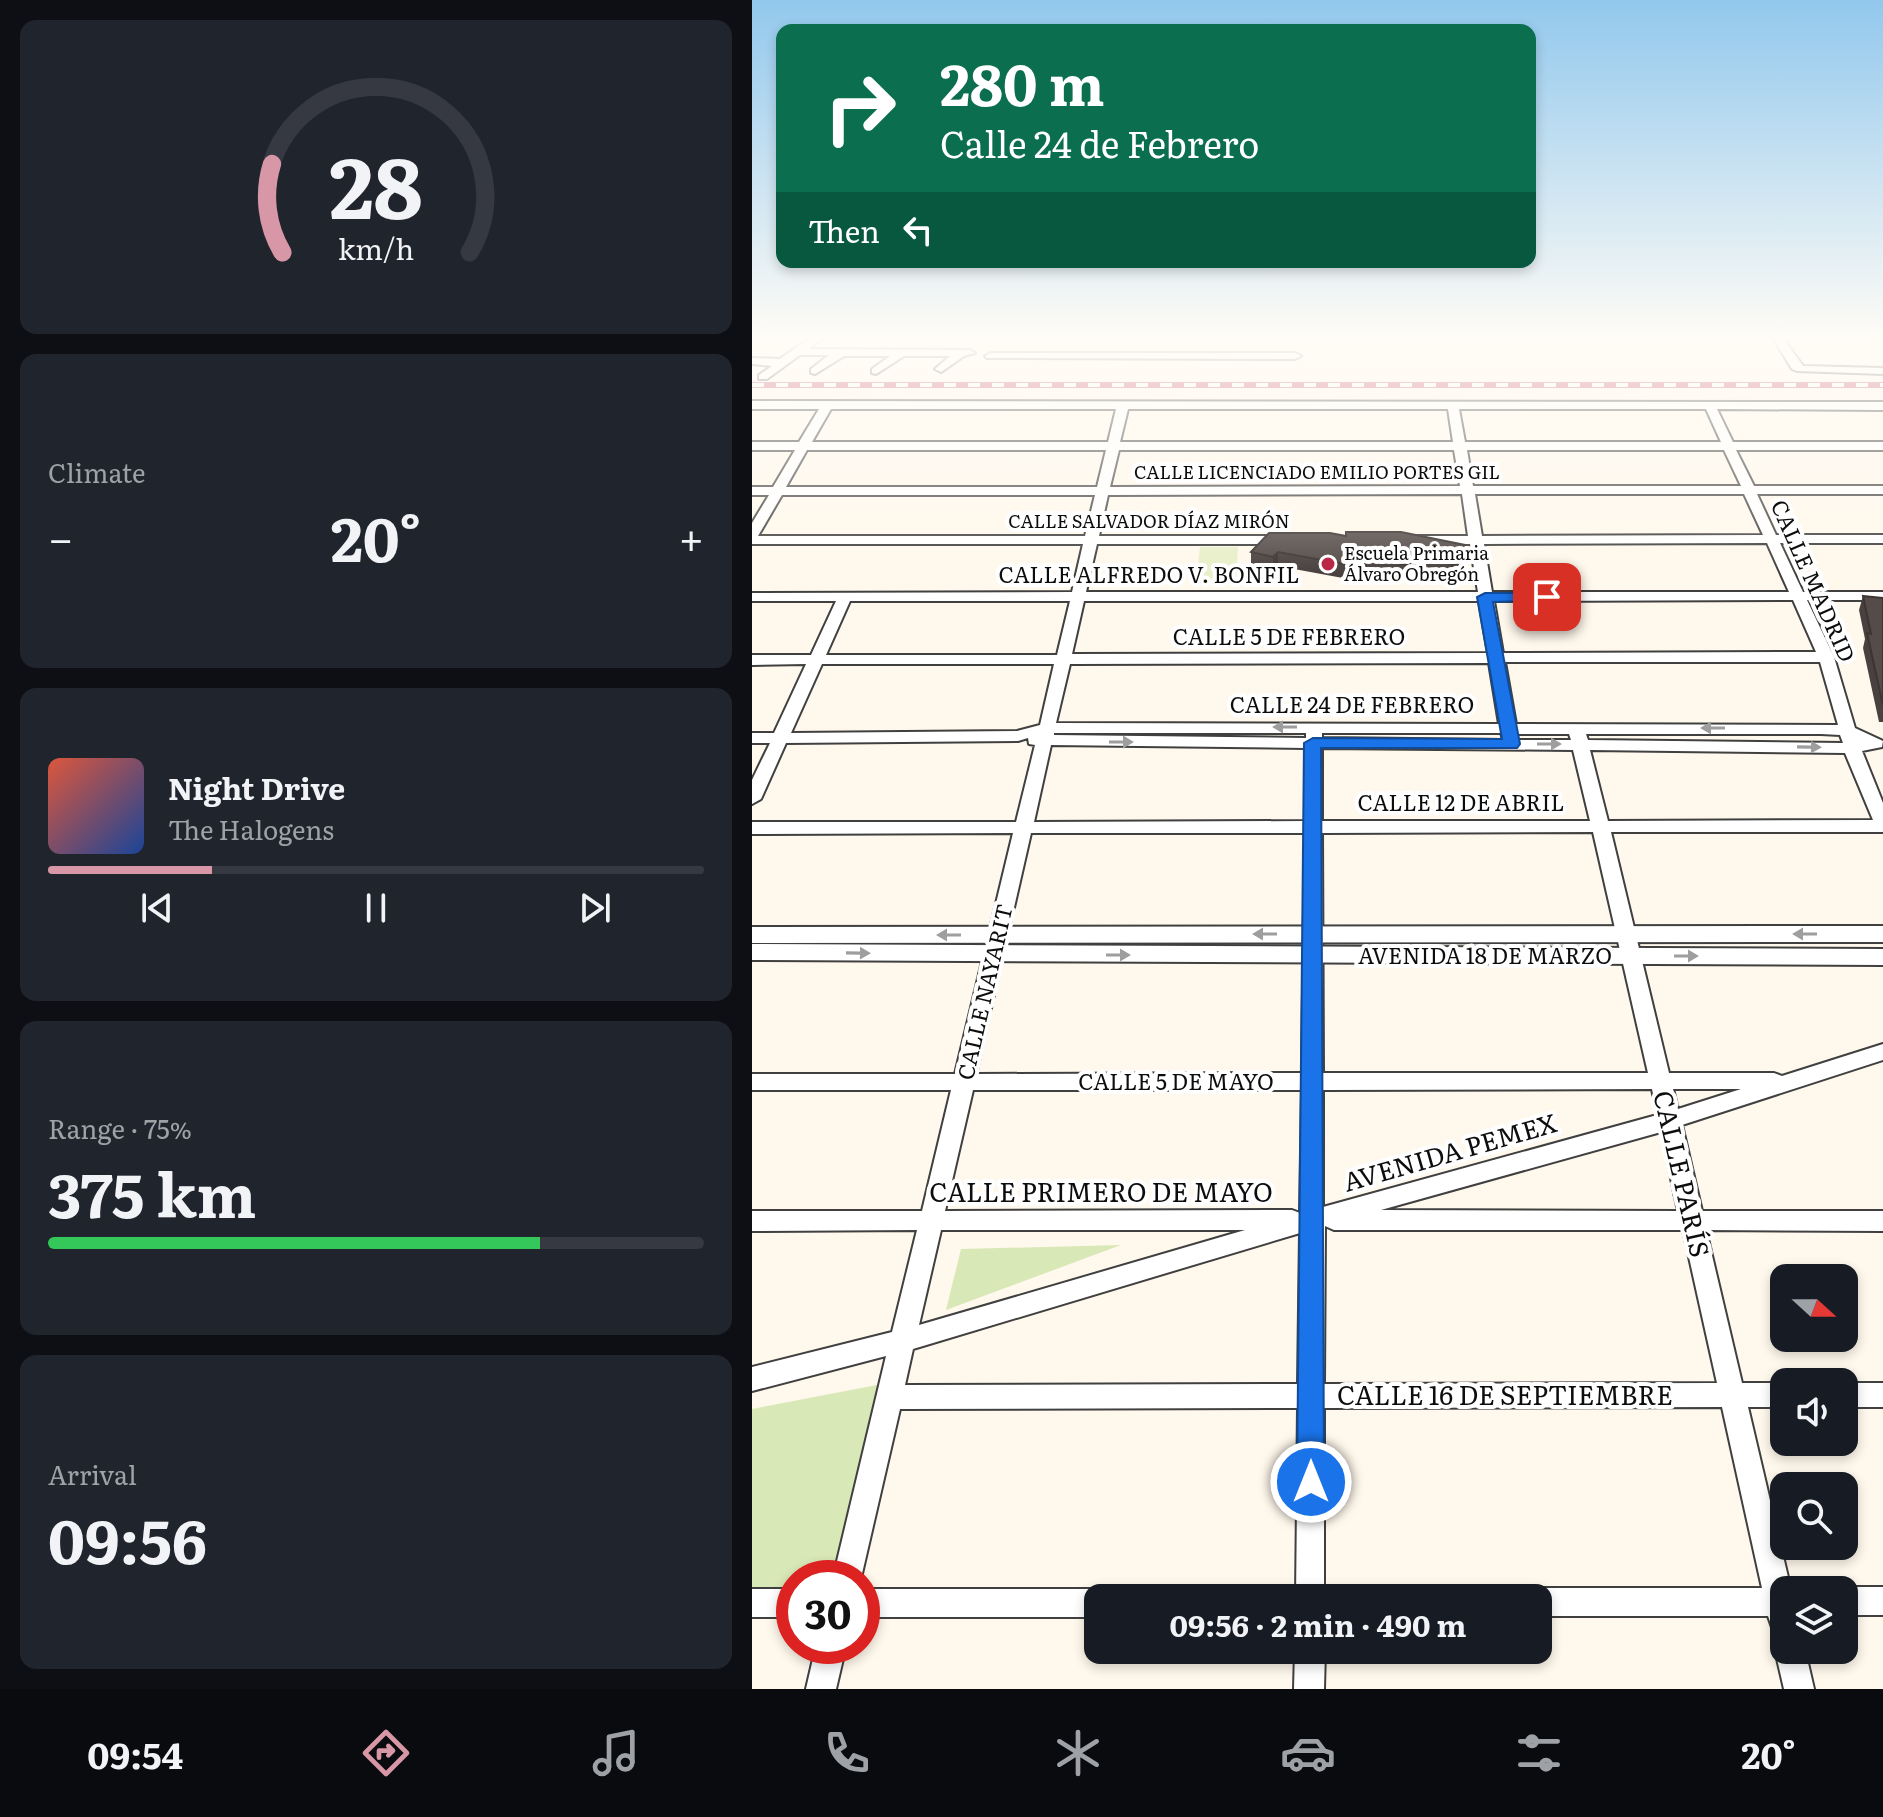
<!DOCTYPE html>
<meta charset="utf-8">
<style>
:root{--surface:#171b24;--page:#20242c;--text:#f1f3f6;--muted:#9ea1a6;--line:#363941;--accent:#d897a7}
body{margin:0;font-family:Literata,serif;background:var(--page);color:var(--text);height:100vh;display:flex;flex-direction:column;font-size:30px;white-space:nowrap}
*{box-sizing:border-box;margin:0}
p{font-size:26px;color:var(--muted)}
.icon{flex:none;width:44px;height:44px;fill:none;stroke:currentColor;stroke-width:2;stroke-linecap:round;stroke-linejoin:round}
.map{position:relative;flex:1;overflow:hidden}
.drawer{display:flex;flex-direction:column;gap:20px;padding:20px;background:#0d0f14;width:752px}
.drawer>*{flex:none}
.hud{position:absolute;left:24px;top:24px;width:760px;height:244px;border-radius:16px;box-shadow:0 4px 12px #0003;background:#0b6e4f;color:#fff;overflow:hidden}
.needle{width:52px;rotate:111deg}
.fabs{position:absolute;left:1018px;top:1264px;display:grid;gap:16px}
.fabs a{display:grid;place-items:center;width:88px;height:88px;border-radius:16px;background:var(--surface);box-shadow:0 4px 12px #0003;font-size:40px}
.speed{position:absolute;left:24px;top:1560px;display:flex;gap:16px;font-size:40px;font-weight:700;text-align:center}
.speed>*{display:grid;place-content:center;width:104px;height:104px;border-radius:50%;background:var(--surface);box-shadow:0 4px 12px #0003;line-height:1}
.speed .limit{border:12px solid #d22;background:#fff;color:#111}
.pin{position:absolute;display:grid;place-items:center;width:68px;height:68px;color:#fff;margin:-34px;border-radius:16px;box-shadow:0 4px 12px #0006}
.me{position:absolute;width:88px;margin:-44px;rotate:0deg;stroke-linejoin:round;filter:drop-shadow(0 0 6px #0008)}
.turn{display:flex;align-items:center;gap:28px;height:168px;padding:0 32px;font-size:36px}
.turn .icon{width:104px;height:104px;stroke-width:2.5}
.turn b{display:block;font-size:56px;line-height:68px}
.then{display:flex;align-items:center;height:76px;padding:0 32px;background:#0003;gap:16px;font-size:30px}
.big{font-size:60px;font-weight:700;line-height:1.1}
.drawer .widget{flex:1;display:flex;flex-direction:column;justify-content:center;gap:12px;min-width:0;padding:0 28px;border-radius:16px;background:var(--page)}
.drawer .dial{align-items:center;gap:0}
.dial svg{height:208px;overflow:visible;fill:none;stroke:var(--line);stroke-width:7;stroke-linecap:round;text-anchor:middle}
.dial text{fill:var(--text);stroke:none}
.song{display:flex;align-items:center;gap:24px}
.cover{width:96px;height:96px;border-radius:12px;background:linear-gradient(135deg,hsl(10 70% 55%),hsl(220 70% 35%))}
.played{height:8px;border-radius:4px;background:linear-gradient(90deg,var(--accent) 25%,var(--line) 25%)}
.keys{display:flex;justify-content:space-around;direction:ltr}
.heat{display:flex;justify-content:space-between;align-items:center;font-size:44px;direction:ltr}
.charge{height:12px;border-radius:6px;background:linear-gradient(90deg,#34c759 75%,var(--line) 0)}
.trip{position:absolute;left:332px;top:1584px;width:468px;height:80px;border-radius:16px;background:var(--surface);box-shadow:0 4px 12px #0003;font-weight:700;line-height:80px;text-align:center}
.tabs{display:flex;height:128px;justify-content:space-around;align-items:center;background:#090b0e;color:var(--muted)}
.tabs .icon{width:56px;height:56px}
.tabs .current{color:var(--accent)}
.tabs b{font-size:36px;color:var(--text)}
main{display:flex;flex:1;min-height:0}
.map>svg:first-child{display:block}
.green{fill:#d9e8b7}
.pitch{fill:#e8efc9}
.lines{fill:none;stroke-linecap:round;stroke-linejoin:round}
.minor-casing{stroke:#404040;stroke-width:4}
.tertiary-casing{stroke:#404040;stroke-width:4}
.minor{fill:#fff;fill-rule:evenodd}
.tertiary{fill:#fff;fill-rule:evenodd}
.rail-casing{stroke:#ba2746;stroke-width:6}
.rail{stroke:#fff;stroke-width:4;stroke-dasharray:12;stroke-linecap:butt}
.wall{fill:#49413f}
.shaded-wall{fill:#3c3533}
.building{fill:#554c49;stroke:#3c3533;stroke-width:2}
.oneway{fill:#9e9e9e}
.route{fill:#1a73e8;stroke:#114b97;stroke-width:2}
.poi-dot{fill:#ba2746;stroke:#fff;stroke-width:3}
.labels{text-anchor:middle;stroke-width:8;stroke-linejoin:round;paint-order:stroke}
.far-street-label{font-size:18px;fill:#0d0d0d;stroke:#fff}
.far-poi-label{font-size:18px;fill:#0d0d0d;stroke:#fff;text-anchor:start}
.street-label{font-size:22px;fill:#0d0d0d;stroke:#fff}
.near-street-label{font-size:26px;fill:#0d0d0d;stroke:#fff}
</style>
<main>
<section class="drawer">
<div class="widget dial"><svg viewBox="0 0 100 80">
<path d="M14 69A42 42 0 1 1 86 69"/>
<path d="M14 69A42 42 0 0 1 10 35" stroke="#d897a7"/>
<text x="50" y="56" font-size="32" font-weight="700">28</text>
<text x="50" y="72" font-size="11">km/h</text>
</svg></div>
<div class="widget"><p>Climate</p>
<div class="heat"><a>−</a><b class="big">20°</b><a>+</a></div>
</div>
<div class="widget">
<div class="song"><i class="cover"></i><div><b>Night Drive</b><p>The Halogens</p></div></div>
<div class="played"></div>
<div class="keys"><svg class="icon" aria-label="previous" viewBox="0 0 24 24"><path d="M18 5L8 12l10 7zM5 5v14"/></svg><svg class="icon" aria-label="pause" viewBox="0 0 24 24"><path d="M8 5v14M16 5v14"/></svg><svg class="icon" aria-label="next" viewBox="0 0 24 24"><path d="M6 5l10 7-10 7zM19 5v14"/></svg></div>
</div>
<div class="widget"><p>Range · 75%</p><b class="big">375 km</b><div class="charge"></div></div>
<div class="widget"><p>Arrival</p><b class="big">09:56</b></div>
</section>
<div class="map">
<svg width="1131" height="1689" viewBox="0 0 1131 1689">
<rect width="100%" height="100%" fill="#fff8ec"/>
<!-- green -->
<g class="green">
<path d="M369,1245L194,1310L209,1249Z"/>
<path d="M130,1384L86,1578H42V1591H0V1409Z"/>
</g>
<!-- pitch -->
<path class="pitch" d="M448,547H486L484,582L444,583Z"/>
<g class="lines">
<!-- minor casing -->
<g class="minor-casing">
<g id="minor">
<path d="M58,338H70L57,349L218,350L223,353L212,356L189,372L183,369L198,356H152L124,374L120,373V369L138,356H92L63,374L59,373V369L77,355H48L15,379H7V375L20,366L0,364V358L28,359Z"/>
<path d="M1021,338H1031L1051,366L1131,368V374L1045,371L1040,369Z"/>
<path d="M239,353H543L549,356L543,359L235,358L233,356Z"/>
<path d="M0,401L1131,402V410L965,409L981,442H1131V450H984L1002,486H1131V494H1005L1024,535H1131V543H1028L1051,592H1131V600H1055L1082,657L1103,728L1131,741L1130,747L1110,751L1131,803V832H859L917,1073H1022L1030,1076L1131,1044V1060L930,1125L950,1211H1131V1231L954,1230L990,1383H1032V1407H996L1039,1590H1032V1638L1022,1633L1016,1616H786V1598H773L776,1592L786,1588H1010L970,1407L572,1408V1598H544L546,1408L148,1409L109,1578H81L134,1356L0,1391V1367L140,1332L165,1230L0,1231V1211H170L199,1090H0V1074H203L261,833L0,834V822H264L283,745L277,744L276,738L266,741L34,743L9,799L0,804V780L18,743H0V733H22L54,664L0,665V655H59L84,601H0V593L320,592L331,544H0V523L17,495H0V487H21L43,450H0V442H47L67,409H0ZM79,409H364L356,442H60ZM376,409H696L701,442H368ZM707,409H954L969,442H713ZM55,450H354L345,487H34ZM367,450H702L708,486L358,487ZM715,450H972L989,486H721ZM710,494L716,536H662L655,540L662,544H718L726,592H334L345,544H532L539,540L532,536H347L356,495ZM723,494H992L1011,535L730,536ZM30,495H343L333,536H6ZM1015,543L1037,592H740L732,544ZM1041,600L1064,652L751,653L742,601ZM98,601H318L305,655H74ZM332,601H727L736,653L320,654ZM753,662H1068L1086,725L764,724ZM737,663L747,724L304,723L318,664ZM70,664H302L288,725L265,731L39,733ZM302,733H554V738L302,735ZM570,733H749L751,740L570,738ZM765,734H817L819,740H765ZM834,734H1069L1088,735L1091,743L836,740ZM299,745L554,748L553,821L282,822ZM570,748L821,750L838,821H570ZM838,750L1093,753L1121,820L856,821ZM841,832L896,1073H571L570,833ZM279,833H553L550,1073L224,1074ZM900,1089L905,1115L571,1207V1090ZM921,1089H989L926,1109ZM221,1090H550L548,1213L540,1210L193,1211ZM909,1132L926,1211L629,1210ZM573,1226L582,1230H931L965,1383L572,1384ZM189,1230H493L167,1325ZM548,1233L546,1384L153,1385L161,1349Z"/>
<rect x="1092" y="1383" width="39" height="24"/>
<path d="M1092,1587H1131V1615H1092V1590H1084Z"/>
<rect x="0" y="1589" width="42" height="28"/>
<path d="M110,1589H346L356,1593L358,1598H346V1617H110Z"/>
<path d="M1032,1638V1650H1053L1062,1689H1032L1023,1650L1028,1640Z"/>
<path d="M64,1646H94L84,1689H54Z"/>
<path d="M543,1650H573L572,1689H542Z"/>
</g>
</g>
<!-- tertiary casing -->
<g class="tertiary-casing">
<g id="tertiary">
<path d="M1131,926V942L0,943V927Z"/>
<path d="M0,944L1131,949V965L0,960Z"/>
</g>
</g>
<!-- minor -->
<use href="#minor" class="minor"/>
<!-- tertiary -->
<use href="#tertiary" class="tertiary"/>
<!-- rail casing -->
<g class="rail-casing">
<path id="rail" d="M0,385H1131"/>
</g>
<!-- rail -->
<use href="#rail" class="rail"/>
</g>
<!-- wall -->
<g class="wall">
<path d="M594,536L712,558L698,578L659,570L652,579L615,571L607,581L526,566L521,571L499,566V552Z"/>
<path d="M1111,596L1131,598V722H1127L1111,648L1113,639L1107,610Z"/>
</g>
<!-- shaded-wall -->
<g class="shaded-wall">
<path d="M713,545L712,558L698,578L699,564Z"/>
<path d="M526,552V566L521,571V557Z"/>
<path d="M660,556L659,570L652,579L653,565Z"/>
<path d="M615,557V571L607,581L608,567Z"/>
</g>
<!-- building -->
<g class="building">
<path d="M594,532H649L713,545L699,564L660,556L653,565L615,557L608,567L526,552L521,557L499,552L517,533H578L594,536Z"/>
<path d="M1111,596L1131,598V705L1115,633L1119,634Z"/>
</g>
<!-- one-way arrows -->
<defs><path id="oneway-solid" d="M-6-.8H1V-3.2L6.5 0L1 3.2V.8H-6Z" transform="scale(2)"/></defs>
<g class="oneway">
<use href="#oneway-solid" transform="translate(533 727) rotate(180)"/>
<use href="#oneway-solid" transform="translate(961 728) rotate(-180)"/>
<use href="#oneway-solid" transform="translate(369 742)"/>
<use href="#oneway-solid" transform="translate(797 744)"/>
<use href="#oneway-solid" transform="translate(1057 747) rotate(1)"/>
<use href="#oneway-solid" transform="translate(513 934) rotate(180)"/>
<use href="#oneway-solid" transform="translate(1053 934) rotate(180)"/>
<use href="#oneway-solid" transform="translate(197 935) rotate(180)"/>
<use href="#oneway-solid" transform="translate(106 953) rotate(1)"/>
<use href="#oneway-solid" transform="translate(366 955)"/>
<use href="#oneway-solid" transform="translate(934 956)"/>
</g>
<!-- sky -->
<linearGradient id="sky" x2="0" y2="1"><stop stop-color="#92c8ed"/><stop offset="0.59" stop-color="#fffcf6"/><stop offset="1" stop-color="#fffcf6" stop-opacity="0"/></linearGradient>
<rect width="1131" height="574" fill="url(#sky)"/>
<!-- route -->
<path class="route" d="M795,593L803,597L801,600L741,602L768,744L765,748H569L572,1482L568,1492L559,1496L549,1492L545,1482L552,743L561,738L750,739L725,597L733,593Z"/>
<!-- markers -->
<circle class="poi-dot" cx="576" cy="564" r="8"/>
<g class="labels">
<!-- far-street labels -->
<g class="far-street-label">
<text x="565" y="479">CALLE LICENCIADO EMILIO PORTES GIL</text>
<text x="397" y="528">CALLE SALVADOR DÍAZ MIRÓN</text>
</g>
<!-- far-poi labels -->
<g class="far-poi-label">
<text x="592" y="560">Escuela Primaria<tspan x="592" dy="21">Álvaro Obregón</tspan></text>
</g>
<!-- street labels -->
<g class="street-label">
<text x="397" y="583">CALLE ALFREDO V. BONFIL</text>
<text transform="translate(1061 581) rotate(66)" y="8">CALLE MADRID</text>
<text x="537" y="645">CALLE 5 DE FEBRERO</text>
<text x="600" y="713">CALLE 24 DE FEBRERO</text>
<text x="709" y="811">CALLE 12 DE ABRIL</text>
<text x="733" y="964">AVENIDA 18 DE MARZO</text>
<text transform="translate(233 992) rotate(-77)" y="8">CALLE NAYARIT</text>
<text x="424" y="1090">CALLE 5 DE MAYO</text>
</g>
<!-- near-street labels -->
<g class="near-street-label">
<text transform="translate(698 1153) rotate(-16)" y="9">AVENIDA PEMEX</text>
<text transform="translate(929 1174) rotate(77)" y="9">CALLE PARÍS</text>
<text x="349" y="1202">CALLE PRIMERO DE MAYO</text>
<text x="753" y="1405">CALLE 16 DE SEPTIEMBRE</text>
</g>
</g>
</svg>
<div class="fabs">
<a><svg class="needle" viewBox="-14 -14 28 28"><path d="M0-13l5 13h-10z" fill="#e53935"/><path d="M0 13l5-13h-10z" fill="#9ea1a6"/></svg></a>
<a><svg class="icon" aria-label="sound" viewBox="0 0 24 24"><path d="M4 9h4l5-4v14l-5-4H4zM17 9q2 3 0 6"/></svg></a>
<a><svg class="icon" aria-label="search" viewBox="0 0 24 24"><circle cx="10" cy="10" r="6"/><path d="M15 15l6 6"/></svg></a>
<a><svg class="icon" aria-label="layers" viewBox="0 0 24 24"><path d="M12 4l9 5-9 5-9-5zM3 14l9 5 9-5"/></svg></a>
</div>
<div class="speed"><div class="limit">30</div></div>
<div class="pin" style="left:795px;top:597px;background:#d93025"><svg class="icon" aria-label="arrive" viewBox="0 0 24 24"><path d="M6 21V4h12l-3 4 3 4H6"/></svg></div>
<svg class="me" style="left:559px;top:1482px" viewBox="-20 -20 40 40"><circle r="17" fill="#1a73e8" stroke="#fff" stroke-width="3"/><path d="M0-11L8 9 0 5-8 9z" fill="#fff"/></svg>
<div class="trip">09:56 · 2 min · 490 m</div>
<div class="hud">
<div class="turn"><svg class="icon" aria-label="right" viewBox="0 0 24 24"><path d="M7 20v-9h11M14 6l5 5-5 5"/></svg><div><b>280 m</b>Calle 24 de Febrero</div></div>
<div class="then">Then<svg class="icon" aria-label="left" viewBox="0 0 24 24"><path d="M17 20v-9H6M10 6l-5 5 5 5"/></svg></div>
</div>
</div>
</main>
<nav class="tabs">
<b>09:54</b>
<svg class="icon current" aria-label="directions" viewBox="0 0 24 24"><path d="M12 3l9 9-9 9-9-9zM9 14v-3h6M13 9l2 2-2 2"/></svg>
<svg class="icon" aria-label="music" viewBox="0 0 24 24"><path d="M9 18V5l10-2v13"/><circle cx="6" cy="18" r="3"/><circle cx="16" cy="16" r="3"/></svg>
<svg class="icon" aria-label="phone" viewBox="0 0 24 24"><path d="M5 4h4l2 5-3 2q2 4 5 5l2-3 5 2v4C11 20 4 13 5 4z"/></svg>
<svg class="icon" aria-label="climate" viewBox="0 0 24 24"><path d="M12 3v18M4 7l16 10M4 17L20 7"/></svg>
<svg class="icon" aria-label="car" viewBox="0 0 24 24"><path d="M5 17H2v-5l4-1 3-4h7l3 4 3 1v5h-3M9 17h6M6 11h13"/><circle cx="7" cy="17" r="2"/><circle cx="17" cy="17" r="2"/></svg>
<svg class="icon" aria-label="filters" viewBox="0 0 24 24"><path d="M4 7h16M4 17h16"/><circle cx="9" cy="7" r="2"/><circle cx="15" cy="17" r="2"/></svg>
<b>20°</b>
</nav>
